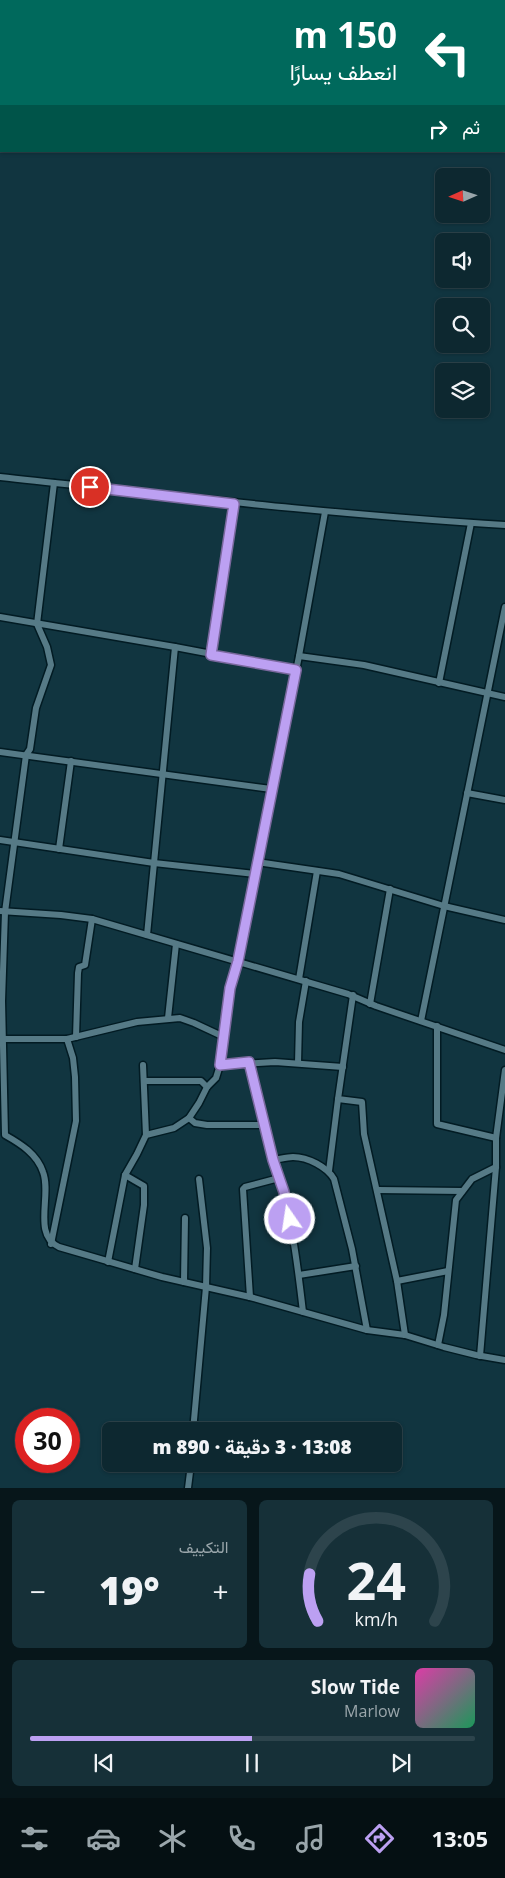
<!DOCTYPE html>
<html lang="ar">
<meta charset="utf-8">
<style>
:root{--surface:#0d2830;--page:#163038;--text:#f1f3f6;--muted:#9aa6ab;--line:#2d444c;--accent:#bca0f2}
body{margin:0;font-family:"Open Sans",Vazirmatn,sans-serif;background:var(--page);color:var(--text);direction:rtl;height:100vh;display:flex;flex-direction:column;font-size:19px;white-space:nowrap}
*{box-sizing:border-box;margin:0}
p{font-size:16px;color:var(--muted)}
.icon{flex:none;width:28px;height:28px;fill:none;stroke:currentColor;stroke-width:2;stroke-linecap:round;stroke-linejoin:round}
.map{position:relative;height:1488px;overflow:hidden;direction:ltr}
.details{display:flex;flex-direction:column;gap:12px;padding:12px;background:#07161a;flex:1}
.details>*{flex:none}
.hud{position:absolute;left:0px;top:0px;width:505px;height:152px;box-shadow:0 1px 4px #0004,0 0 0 1px var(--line);direction:rtl;background:#00695c;color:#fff;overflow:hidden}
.needle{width:32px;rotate:267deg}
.fabs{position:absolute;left:435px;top:168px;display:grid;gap:10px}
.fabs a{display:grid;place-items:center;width:55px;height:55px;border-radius:8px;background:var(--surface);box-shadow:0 1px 4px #0004,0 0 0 1px var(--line);font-size:25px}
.speed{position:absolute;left:15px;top:1408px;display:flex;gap:10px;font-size:25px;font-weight:700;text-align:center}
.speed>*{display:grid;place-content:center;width:65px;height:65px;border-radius:50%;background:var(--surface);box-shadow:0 1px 4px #0004,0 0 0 1px var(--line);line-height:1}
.speed .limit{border:8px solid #d22;background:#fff;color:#111}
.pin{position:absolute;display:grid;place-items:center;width:42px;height:42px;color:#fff;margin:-21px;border:2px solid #fff;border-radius:50%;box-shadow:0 1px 5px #0007}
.me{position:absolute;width:55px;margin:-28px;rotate:347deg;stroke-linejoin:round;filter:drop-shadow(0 0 4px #0008)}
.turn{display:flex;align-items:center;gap:18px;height:105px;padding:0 25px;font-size:22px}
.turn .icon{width:65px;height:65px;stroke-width:2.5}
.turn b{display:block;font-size:35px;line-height:42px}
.then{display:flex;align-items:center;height:48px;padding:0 25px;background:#0003;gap:10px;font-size:19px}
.big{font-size:38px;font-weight:800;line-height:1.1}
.details .card{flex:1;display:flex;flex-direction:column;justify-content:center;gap:8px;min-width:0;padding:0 18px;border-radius:8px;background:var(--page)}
.details .dial{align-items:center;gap:0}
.dial svg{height:130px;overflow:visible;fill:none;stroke:var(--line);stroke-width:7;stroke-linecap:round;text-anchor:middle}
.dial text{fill:var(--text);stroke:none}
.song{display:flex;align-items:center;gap:15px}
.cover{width:60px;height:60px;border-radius:8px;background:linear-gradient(135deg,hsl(320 70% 55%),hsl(150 70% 35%))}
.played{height:5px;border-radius:2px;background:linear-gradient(90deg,var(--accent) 50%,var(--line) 50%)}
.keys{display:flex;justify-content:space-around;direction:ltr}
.heat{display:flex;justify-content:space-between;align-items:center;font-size:28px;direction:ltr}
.details .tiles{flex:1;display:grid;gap:12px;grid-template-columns:1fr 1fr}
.card:last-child{grid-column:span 2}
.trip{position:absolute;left:102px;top:1422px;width:300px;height:50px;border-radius:8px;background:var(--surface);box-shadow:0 1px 4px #0004,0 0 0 1px var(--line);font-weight:800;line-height:50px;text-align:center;direction:rtl}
.tabs{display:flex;height:80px;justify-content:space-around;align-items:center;background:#051013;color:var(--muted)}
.tabs .icon{width:35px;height:35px}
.tabs .on{color:var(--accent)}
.tabs b{font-size:22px;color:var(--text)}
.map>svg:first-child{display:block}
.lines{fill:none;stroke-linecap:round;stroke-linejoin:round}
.minor-casing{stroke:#021b23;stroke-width:9}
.minor{stroke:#567a86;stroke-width:6}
.route-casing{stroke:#7a689d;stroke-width:12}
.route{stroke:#bca0f2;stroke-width:9}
</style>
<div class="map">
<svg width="505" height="1488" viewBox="0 0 505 1488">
<rect width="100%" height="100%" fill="#113540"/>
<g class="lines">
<!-- minor casing -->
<g class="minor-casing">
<g id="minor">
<path d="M0,477C168,495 336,515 505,525"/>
<path d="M54,483L37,624L47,647L51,665L36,708L30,749L26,755L5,912L2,1001L5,1135C21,1144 37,1154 43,1172C52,1195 32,1235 59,1247L162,1277L250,1297L367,1330L405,1335L444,1347L476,1355L505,1360"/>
<path d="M0,617L175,647"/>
<path d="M211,655L234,503"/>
<path d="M299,656L364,665L505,697"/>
<path d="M439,683L471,523"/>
<path d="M0,752L271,789"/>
<path d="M467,793L505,800"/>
<path d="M0,840L154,863L255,874"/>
<path d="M59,849L71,761"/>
<path d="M257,862L339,874L444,906L505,920"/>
<path d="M0,911L61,915L92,919L348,994L376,1006L505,1050"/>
<path d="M147,935L175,647L296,670"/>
<path d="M299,979L317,871"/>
<path d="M353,995L338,1099L362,1102L364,1134L397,1281L405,1335"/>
<path d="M370,1004L390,889"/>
<path d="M168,1018L176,944"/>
<path d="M421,1021L505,607"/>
<path d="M437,1026V1124L496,1138"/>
<path d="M76,1037L78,973L79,967L85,965L92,919"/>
<path d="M3,1039H67L137,1022L180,1018L194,1023L224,1037"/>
<path d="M249,1063L273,1160"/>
<path d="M298,1063L299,1022L306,981"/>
<path d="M143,1065L146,1135"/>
<path d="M220,1065L275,1062L343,1067"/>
<path d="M144,1081H201L207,1087"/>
<path d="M189,1118L195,1123L207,1125H264"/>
<path d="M329,1171L338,1099"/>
<path d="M125,1175L144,1186V1205L135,1269"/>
<path d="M378,1190L462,1191"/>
<path d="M51,1244L76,1121L75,1077L73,1058L67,1039"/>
<path d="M108,1262L125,1175L137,1154L146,1135L174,1128L189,1118L199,1103L207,1087L216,1078L220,1065L230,988L238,961L299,656L325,512"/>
<path d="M299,1275L356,1266"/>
<path d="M397,1281L448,1271"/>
<path d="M184,1282L185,1218"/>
<path d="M250,1297L243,1189L245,1187L279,1178"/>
<path d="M303,1312C297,1260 291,1210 273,1160C280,1159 287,1157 293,1157C308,1157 327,1167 334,1179L352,1249L367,1330"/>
<path d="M438,1345L444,1315L456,1200L472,1179L496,1167"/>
<path d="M480,1356L496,1167V1138L505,1070"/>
<path d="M193,1431L206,1287L207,1248L199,1179"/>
<path d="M188,1488L191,1464"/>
</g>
</g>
<!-- minor -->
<use href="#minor" class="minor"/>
</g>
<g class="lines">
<!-- route casing -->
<g class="route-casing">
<path id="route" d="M90,487L234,504L211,655L296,670L238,961L230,988L220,1065L249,1062L273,1160L284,1192L290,1219"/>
</g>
<!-- route -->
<use href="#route" class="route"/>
</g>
</svg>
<div class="fabs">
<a><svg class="needle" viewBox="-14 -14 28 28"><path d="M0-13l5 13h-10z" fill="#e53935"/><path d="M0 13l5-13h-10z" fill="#9aa6ab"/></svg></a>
<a><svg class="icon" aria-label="sound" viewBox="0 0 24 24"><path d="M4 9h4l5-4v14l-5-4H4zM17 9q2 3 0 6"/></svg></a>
<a><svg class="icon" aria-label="search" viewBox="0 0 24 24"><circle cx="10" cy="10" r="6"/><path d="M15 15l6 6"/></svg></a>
<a><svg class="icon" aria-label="layers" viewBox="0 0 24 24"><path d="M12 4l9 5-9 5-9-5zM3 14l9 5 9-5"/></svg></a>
</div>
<div class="speed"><div class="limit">30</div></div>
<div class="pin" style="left:90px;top:487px;background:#d93025"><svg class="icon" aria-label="arrive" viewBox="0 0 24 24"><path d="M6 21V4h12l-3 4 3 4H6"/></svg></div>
<svg class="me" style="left:290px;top:1219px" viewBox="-20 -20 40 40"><circle r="17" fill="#bca0f2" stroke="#fff" stroke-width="3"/><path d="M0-11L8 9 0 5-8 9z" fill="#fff"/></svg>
<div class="trip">13:08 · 3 دقيقة · 890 m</div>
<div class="hud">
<div class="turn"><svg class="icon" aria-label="left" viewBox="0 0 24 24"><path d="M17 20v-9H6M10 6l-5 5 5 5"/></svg><div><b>150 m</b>انعطف يسارًا</div></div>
<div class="then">ثم<svg class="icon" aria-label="right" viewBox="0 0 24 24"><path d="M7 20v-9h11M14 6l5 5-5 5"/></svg></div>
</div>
</div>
<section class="details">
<div class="tiles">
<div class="card dial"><svg viewBox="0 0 100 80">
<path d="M14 69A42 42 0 1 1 86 69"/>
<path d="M14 69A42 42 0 0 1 9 40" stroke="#bca0f2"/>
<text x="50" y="56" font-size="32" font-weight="700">24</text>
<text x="50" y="72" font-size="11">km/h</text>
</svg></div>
<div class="card"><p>التكييف</p>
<div class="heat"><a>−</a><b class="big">19°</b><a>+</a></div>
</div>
<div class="card">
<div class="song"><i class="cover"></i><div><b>Slow Tide</b><p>Marlow</p></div></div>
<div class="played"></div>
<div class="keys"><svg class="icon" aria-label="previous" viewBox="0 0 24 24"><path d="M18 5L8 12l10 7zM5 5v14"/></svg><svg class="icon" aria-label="pause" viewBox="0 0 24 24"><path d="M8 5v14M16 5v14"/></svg><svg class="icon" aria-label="next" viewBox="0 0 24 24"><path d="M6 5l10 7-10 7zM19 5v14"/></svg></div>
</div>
</div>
</section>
<nav class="tabs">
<b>13:05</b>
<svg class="icon on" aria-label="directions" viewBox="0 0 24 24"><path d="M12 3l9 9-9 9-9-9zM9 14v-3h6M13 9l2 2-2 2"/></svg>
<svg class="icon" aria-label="music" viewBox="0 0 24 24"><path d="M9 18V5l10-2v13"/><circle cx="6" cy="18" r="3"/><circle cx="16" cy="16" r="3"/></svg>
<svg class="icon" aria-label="phone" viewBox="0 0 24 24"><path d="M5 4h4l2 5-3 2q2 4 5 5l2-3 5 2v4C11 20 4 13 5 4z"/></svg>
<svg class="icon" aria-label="climate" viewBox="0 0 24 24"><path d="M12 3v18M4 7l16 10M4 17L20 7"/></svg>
<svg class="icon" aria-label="car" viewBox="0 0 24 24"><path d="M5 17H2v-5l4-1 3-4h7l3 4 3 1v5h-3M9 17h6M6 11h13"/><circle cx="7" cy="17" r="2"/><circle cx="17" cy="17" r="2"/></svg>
<svg class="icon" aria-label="filters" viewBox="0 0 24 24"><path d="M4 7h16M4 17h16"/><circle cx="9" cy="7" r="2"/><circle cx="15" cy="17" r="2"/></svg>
</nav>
